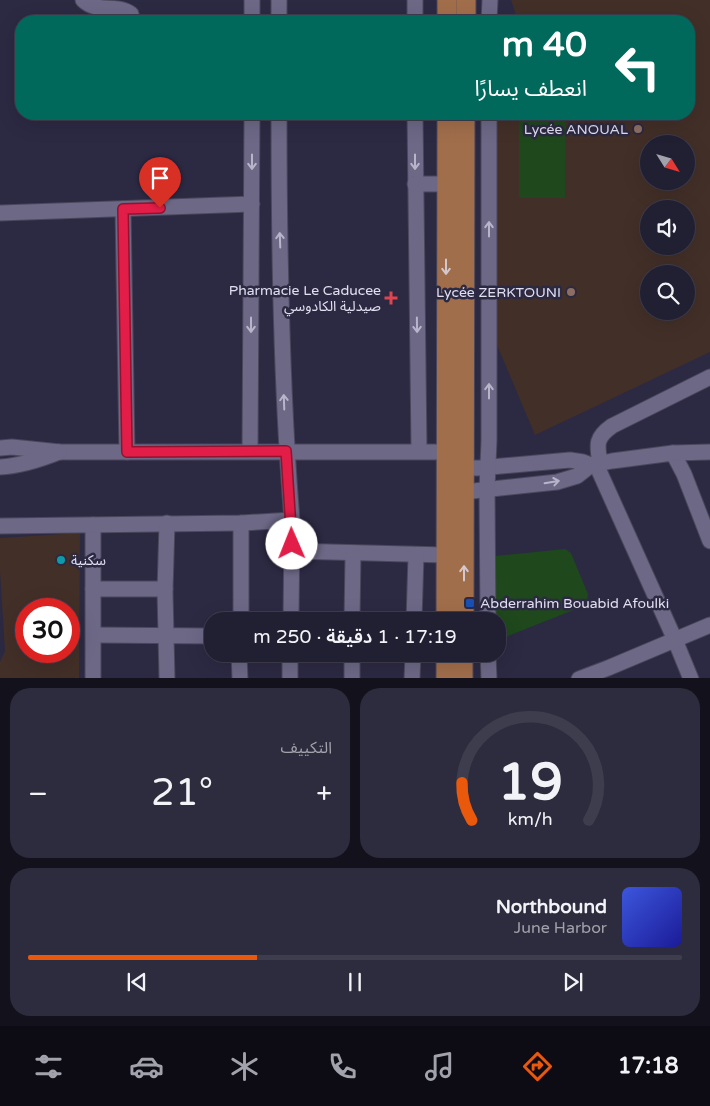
<!DOCTYPE html>
<html lang="ar">
<meta charset="utf-8">
<style>
:root{--surface:#211f32;--page:#2d2c3e;--text:#f1f3f6;--muted:#a2a2ac;--line:#3e3d4d;--accent:#ea580c}
body{margin:0;font-family:"Varela Round","Noto Sans Arabic",sans-serif;background:var(--page);color:var(--text);direction:rtl;height:100vh;display:flex;flex-direction:column;font-size:19px;white-space:nowrap}
*{box-sizing:border-box;margin:0}
p{font-size:16px;color:var(--muted)}
.icon{flex:none;width:28px;height:28px;fill:none;stroke:currentColor;stroke-width:2;stroke-linecap:round;stroke-linejoin:round}
.map{position:relative;height:678px;overflow:hidden;direction:ltr}
.drawer{display:flex;flex-direction:column;gap:10px;padding:10px;background:#12111c;flex:1}
.drawer>*{flex:none}
.guide{position:absolute;left:15px;top:15px;width:680px;height:105px;border-radius:20px;box-shadow:0 5px 20px #0002,0 0 0 1px var(--line);direction:rtl;background:#00695c;color:#fff;overflow:hidden}
.needle{width:32px;rotate:127deg}
.fabs{position:absolute;left:640px;top:135px;display:grid;gap:10px}
.fabs a{display:grid;place-items:center;width:55px;height:55px;border-radius:50%;background:var(--surface);box-shadow:0 5px 20px #0002,0 0 0 1px var(--line);font-size:25px}
.speed{position:absolute;left:15px;top:598px;display:flex;gap:10px;font-size:25px;font-weight:700;text-align:center}
.speed>*{display:grid;place-content:center;width:65px;height:65px;border-radius:50%;background:var(--surface);box-shadow:0 5px 20px #0002,0 0 0 1px var(--line);line-height:1}
.speed .limit{border:8px solid #d22;background:#fff;color:#111}
.pin{position:absolute;display:grid;place-items:center;width:42px;height:42px;color:#fff;margin:-51px -21px;border-radius:50% 50% 50% 0;rotate:-45deg;box-shadow:0 0 5px #0007}
.pin .icon{rotate:45deg}
.me{position:absolute;width:55px;margin:-28px;rotate:359deg;stroke-linejoin:round;filter:drop-shadow(0 0 4px #0008)}
.turn{display:flex;align-items:center;gap:18px;height:105px;padding:0 25px;font-size:22px}
.turn .icon{width:65px;height:65px;stroke-width:2.5}
.turn b{display:block;font-size:35px;line-height:42px}
.big{font-size:38px;font-weight:600;line-height:1.1}
.drawer .tile{flex:1;display:flex;flex-direction:column;justify-content:center;gap:8px;min-width:0;padding:0 18px;border-radius:20px;background:var(--page)}
.drawer .dial{align-items:center;gap:0}
.dial svg{height:130px;overflow:visible;fill:none;stroke:var(--line);stroke-width:7;stroke-linecap:round;text-anchor:middle}
.dial text{fill:var(--text);stroke:none}
.song{display:flex;align-items:center;gap:15px}
.cover{width:60px;height:60px;border-radius:8px;background:linear-gradient(135deg,hsl(230 70% 55%),hsl(240 70% 35%))}
.played{height:5px;border-radius:2px;background:linear-gradient(90deg,var(--accent) 35%,var(--line) 35%)}
.keys{display:flex;justify-content:space-around;direction:ltr}
.heat{display:flex;justify-content:space-between;align-items:center;font-size:28px;direction:ltr}
.drawer .tiles{flex:1;display:grid;gap:10px;grid-template-columns:1fr 1fr}
.tile:last-child{grid-column:span 2}
.trip{position:absolute;left:204px;top:612px;width:302px;height:50px;border-radius:20px;background:var(--surface);box-shadow:0 5px 20px #0002,0 0 0 1px var(--line);font-weight:600;line-height:50px;text-align:center;direction:rtl}
.menu{display:flex;height:80px;justify-content:space-around;align-items:center;background:#0d0c14;color:var(--muted)}
.menu .icon{width:35px;height:35px}
.menu .active{color:var(--accent)}
.menu b{font-size:22px;color:var(--text)}
.map>svg:first-child{display:block}
.education{fill:#422f28;fill-rule:evenodd}
.garden{fill:#1f481c}
.lines{fill:none;stroke-linecap:round;stroke-linejoin:round}
.minor-casing{stroke:#4a475c;stroke-width:17}
.major-casing{stroke:#4a475c;stroke-width:21}
.minor{stroke:#6c6886;stroke-width:15}
.major{stroke:#a16e4b;stroke-width:19}
.oneway{stroke:#b8b5cb}
.oneway2{stroke:#d4c8cf}
.route-casing{stroke:#92132f;stroke-width:12}
.route{stroke:#e11d48;stroke-width:9}
.education-dot{fill:#8d6e63;stroke:#2c2943;stroke-width:2}
.health-dot{fill:#e0444e;stroke:#2c2943;stroke-width:2}
.culture-dot{fill:#0f9aa8;stroke:#2c2943;stroke-width:2}
.transit-dot{fill:#1a4fb4;stroke:#2c2943;stroke-width:2}
.labels{text-anchor:middle;stroke-width:5;stroke-linejoin:round;paint-order:stroke}
.poi-label{font-size:14px;fill:#e1dff0;stroke:#2c2943;text-anchor:end}
</style>
<div class="map">
<svg width="710" height="679" viewBox="0 0 710 679">
<rect width="100%" height="100%" fill="#2c2943"/>
<!-- education -->
<g class="education">
<path d="M511,0H710V352L535,435L494,338L496,114H689V21H518ZM649,144H686V181H649ZM649,209H686V246H649ZM649,274H686V311H649Z"/>
<path d="M80,533L79,678H0V662L5,651L0,571V538ZM26,609H69V651H26Z"/>
</g>
<!-- garden -->
<g class="garden">
<path d="M519,114H566L565,198H519Z"/>
<path d="M565,549L571,553L588,594L587,603L571,611L498,640V621H494L495,556Z"/>
</g>
<g class="lines">
<!-- minor casing -->
<g class="minor-casing">
<g id="minor">
<path d="M83,0C97,14 117,3 131,14L132,21"/>
<path d="M252,0V21"/>
<path d="M279,21V0"/>
<path d="M415,21V0"/>
<path d="M489,21L490,0"/>
<path d="M279,114C279,249 281,385 292,520"/>
<path d="M415,114L419,450"/>
<path d="M415,184H447"/>
<path d="M123,209L127,452"/>
<path d="M0,213L252,204"/>
<path d="M0,448L12,447L60,452H446"/>
<path d="M250,451L252,114"/>
<path d="M673,453L684,474L710,541"/>
<path d="M600,463C597,445 595,438 612,426L710,377"/>
<path d="M596,464L675,640L691,679"/>
<path d="M0,467C21,466 39,460 59,452"/>
<path d="M453,468H480L570,460L583,462L591,465"/>
<path d="M455,493L557,482L577,476L591,465L612,461L673,453L710,452"/>
<path d="M93,525V679"/>
<path d="M0,526L241,523L292,520L291,621"/>
<path d="M292,551L445,555"/>
<path d="M93,589H165"/>
<path d="M241,621V523"/>
<path d="M352,621L353,553"/>
<path d="M414,621L416,555"/>
<path d="M488,621L487,490L489,440V114"/>
<path d="M94,635L212,636"/>
<path d="M239,654L240,679"/>
<path d="M488,654L489,679"/>
<path d="M167,679L165,591L167,523"/>
<path d="M290,679V654"/>
<path d="M352,679V654"/>
<path d="M412,679L413,654"/>
<path d="M579,679L608,668L710,625"/>
</g>
</g>
<!-- major casing -->
<g class="major-casing">
<g id="major">
<path d="M447,21V0"/>
<path d="M466,21V0"/>
<path d="M446,621L447,114"/>
<path d="M464,621L465,114"/>
<path d="M446,654V679"/>
<path d="M463,679V654"/>
</g>
</g>
<!-- minor -->
<use href="#minor" class="minor"/>
<!-- major -->
<use href="#major" class="major"/>
</g>
<!-- one-way arrows -->
<defs><path id="oneway-shaft" d="M-6 0H5M1.5-3L5.5 0L1.5 3" fill="none" stroke-width="1.6" stroke-linecap="round" stroke-linejoin="round" transform="scale(1.25)"/></defs>
<g class="oneway">
<use href="#oneway-shaft" transform="translate(252 162) rotate(90)"/>
<use href="#oneway-shaft" transform="translate(415 162) rotate(90)"/>
<use href="#oneway-shaft" transform="translate(489 229) rotate(-90)"/>
<use href="#oneway-shaft" transform="translate(280 240) rotate(-92)"/>
<use href="#oneway-shaft" transform="translate(251 325) rotate(90)"/>
<use href="#oneway-shaft" transform="translate(417 325) rotate(89)"/>
<use href="#oneway-shaft" transform="translate(489 391) rotate(-90)"/>
<use href="#oneway-shaft" transform="translate(284 402) rotate(-92)"/>
<use href="#oneway-shaft" transform="translate(552 482) rotate(-9)"/>
</g>
<g class="oneway2">
<use href="#oneway-shaft" transform="translate(446 267) rotate(90)"/>
<use href="#oneway-shaft" transform="translate(464 573) rotate(-90)"/>
</g>
<g class="lines">
<!-- route casing -->
<g class="route-casing">
<path id="route" d="M160,208L123,209L127,452L286,451L292,544"/>
</g>
<!-- route -->
<use href="#route" class="route"/>
</g>
<!-- markers -->
<g class="education-dot">
<circle cx="638" cy="129" r="5"/>
<circle cx="571" cy="292" r="5"/>
</g>
<path class="health-dot" d="M388.5 290.5h5v5h5v5h-5v5h-5v-5h-5v-5h5z"/>
<circle class="culture-dot" cx="61" cy="560" r="5"/>
<rect class="transit-dot" x="465" y="598" width="10" height="10" rx="2.5"/>
<g class="labels">
<!-- poi labels -->
<g class="poi-label">
<text x="628" y="134">Lycée ANOUAL</text>
<text x="381" y="295">Pharmacie Le Caducee<tspan x="381" dy="16">صيدلية الكادوسي</tspan></text>
<text x="561" y="297">Lycée ZERKTOUNI</text>
<text x="71" y="565" text-anchor="start">سكنية</text>
<text x="480" y="608" text-anchor="start">Abderrahim Bouabid Afoulki</text>
</g>
</g>
</svg>
<div class="fabs">
<a><svg class="needle" viewBox="-14 -14 28 28"><path d="M0-13l5 13h-10z" fill="#e53935"/><path d="M0 13l5-13h-10z" fill="#a2a2ac"/></svg></a>
<a><svg class="icon" aria-label="sound" viewBox="0 0 24 24"><path d="M4 9h4l5-4v14l-5-4H4zM17 9q2 3 0 6"/></svg></a>
<a><svg class="icon" aria-label="search" viewBox="0 0 24 24"><circle cx="10" cy="10" r="6"/><path d="M15 15l6 6"/></svg></a>
</div>
<div class="speed"><div class="limit">30</div></div>
<div class="pin" style="left:160px;top:208px;background:#d93025"><svg class="icon" aria-label="arrive" viewBox="0 0 24 24"><path d="M6 21V4h12l-3 4 3 4H6"/></svg></div>
<svg class="me" style="left:292px;top:544px" viewBox="-20 -20 40 40"><circle r="19" fill="#fff"/><path d="M0-13L10 11 0 6-10 11z" fill="#e11d48"/></svg>
<div class="trip">17:19 · 1 دقيقة · 250 m</div>
<div class="guide">
<div class="turn"><svg class="icon" aria-label="left" viewBox="0 0 24 24"><path d="M17 20v-9H6M10 6l-5 5 5 5"/></svg><div><b>40 m</b>انعطف يسارًا</div></div>
</div>
</div>
<section class="drawer">
<div class="tiles">
<div class="tile dial"><svg viewBox="0 0 100 80">
<path d="M14 69A42 42 0 1 1 86 69"/>
<path d="M14 69A42 42 0 0 1 8 46" stroke="#ea580c"/>
<text x="50" y="56" font-size="32" font-weight="700">19</text>
<text x="50" y="72" font-size="11">km/h</text>
</svg></div>
<div class="tile"><p>التكييف</p>
<div class="heat"><a>−</a><b class="big">21°</b><a>+</a></div>
</div>
<div class="tile">
<div class="song"><i class="cover"></i><div><b>Northbound</b><p>June Harbor</p></div></div>
<div class="played"></div>
<div class="keys"><svg class="icon" aria-label="previous" viewBox="0 0 24 24"><path d="M18 5L8 12l10 7zM5 5v14"/></svg><svg class="icon" aria-label="pause" viewBox="0 0 24 24"><path d="M8 5v14M16 5v14"/></svg><svg class="icon" aria-label="next" viewBox="0 0 24 24"><path d="M6 5l10 7-10 7zM19 5v14"/></svg></div>
</div>
</div>
</section>
<nav class="menu">
<b>17:18</b>
<svg class="icon active" aria-label="directions" viewBox="0 0 24 24"><path d="M12 3l9 9-9 9-9-9zM9 14v-3h6M13 9l2 2-2 2"/></svg>
<svg class="icon" aria-label="music" viewBox="0 0 24 24"><path d="M9 18V5l10-2v13"/><circle cx="6" cy="18" r="3"/><circle cx="16" cy="16" r="3"/></svg>
<svg class="icon" aria-label="phone" viewBox="0 0 24 24"><path d="M5 4h4l2 5-3 2q2 4 5 5l2-3 5 2v4C11 20 4 13 5 4z"/></svg>
<svg class="icon" aria-label="climate" viewBox="0 0 24 24"><path d="M12 3v18M4 7l16 10M4 17L20 7"/></svg>
<svg class="icon" aria-label="car" viewBox="0 0 24 24"><path d="M5 17H2v-5l4-1 3-4h7l3 4 3 1v5h-3M9 17h6M6 11h13"/><circle cx="7" cy="17" r="2"/><circle cx="17" cy="17" r="2"/></svg>
<svg class="icon" aria-label="filters" viewBox="0 0 24 24"><path d="M4 7h16M4 17h16"/><circle cx="9" cy="7" r="2"/><circle cx="15" cy="17" r="2"/></svg>
</nav>
